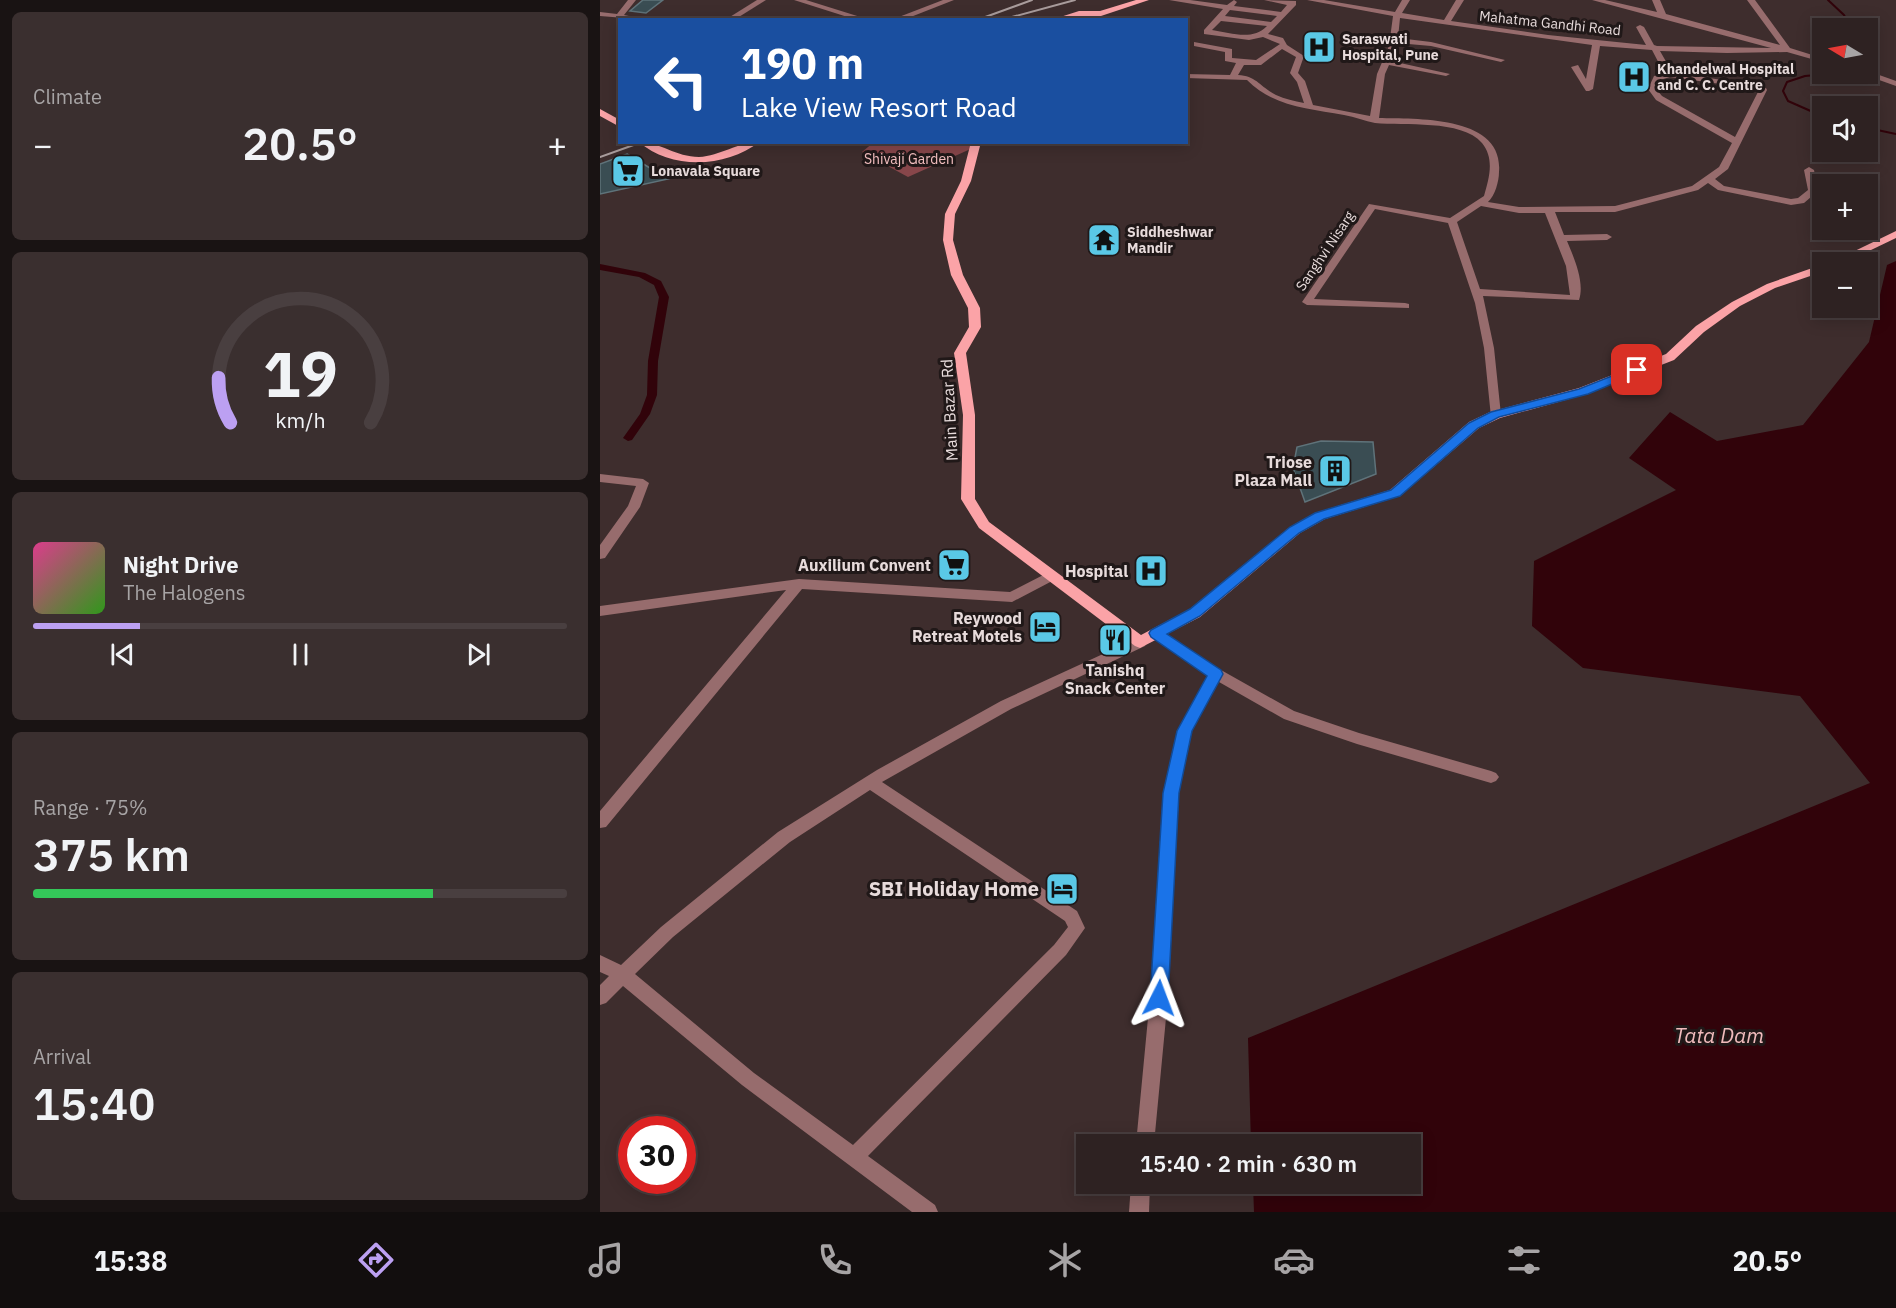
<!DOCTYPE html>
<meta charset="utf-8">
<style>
:root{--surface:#2e2222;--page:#3a2f2f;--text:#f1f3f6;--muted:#a7a4a5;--line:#493f40;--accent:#bca0f2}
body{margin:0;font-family:"IBM Plex Sans",sans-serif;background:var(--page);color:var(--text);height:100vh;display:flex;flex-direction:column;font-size:22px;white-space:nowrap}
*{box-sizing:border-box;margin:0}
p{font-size:20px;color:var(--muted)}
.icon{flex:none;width:33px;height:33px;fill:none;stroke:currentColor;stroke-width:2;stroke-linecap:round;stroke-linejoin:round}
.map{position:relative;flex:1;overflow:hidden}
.details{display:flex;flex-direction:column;gap:12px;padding:12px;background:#191313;width:600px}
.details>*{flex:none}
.banner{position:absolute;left:18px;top:18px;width:570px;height:126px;border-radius:0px;box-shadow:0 3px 15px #0003,0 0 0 2px var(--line);background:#1a4fa0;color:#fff;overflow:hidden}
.needle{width:39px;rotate:280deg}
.buttons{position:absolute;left:1212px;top:18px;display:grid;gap:12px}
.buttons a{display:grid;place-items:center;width:66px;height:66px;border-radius:0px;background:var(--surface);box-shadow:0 3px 15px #0003,0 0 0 2px var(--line);font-size:30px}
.speed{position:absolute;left:18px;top:1116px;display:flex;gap:12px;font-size:30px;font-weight:700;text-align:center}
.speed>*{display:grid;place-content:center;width:78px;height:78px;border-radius:50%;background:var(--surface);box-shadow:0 3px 15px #0003,0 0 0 2px var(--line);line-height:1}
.speed .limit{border:9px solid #d22;background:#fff;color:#111}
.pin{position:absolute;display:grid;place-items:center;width:51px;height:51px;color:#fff;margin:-26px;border-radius:12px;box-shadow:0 3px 9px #0006}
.me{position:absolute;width:66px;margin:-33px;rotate:3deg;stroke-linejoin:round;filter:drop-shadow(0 0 4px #0008)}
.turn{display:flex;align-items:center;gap:21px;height:126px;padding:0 24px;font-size:27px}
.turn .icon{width:78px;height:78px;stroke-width:2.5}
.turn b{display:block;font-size:42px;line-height:51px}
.big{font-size:45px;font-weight:600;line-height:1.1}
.details .tile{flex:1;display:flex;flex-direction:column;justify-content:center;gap:9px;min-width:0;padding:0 21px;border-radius:9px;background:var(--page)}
.details .dial{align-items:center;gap:0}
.dial svg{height:156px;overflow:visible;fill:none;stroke:var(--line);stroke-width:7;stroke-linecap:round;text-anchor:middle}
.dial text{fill:var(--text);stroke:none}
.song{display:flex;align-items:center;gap:18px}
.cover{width:72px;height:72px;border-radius:9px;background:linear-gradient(135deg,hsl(330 70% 55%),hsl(110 70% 35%))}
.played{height:6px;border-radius:3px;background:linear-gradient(90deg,var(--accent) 20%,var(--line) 20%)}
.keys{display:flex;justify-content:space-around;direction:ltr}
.heat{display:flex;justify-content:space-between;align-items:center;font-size:33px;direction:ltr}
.charge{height:9px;border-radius:4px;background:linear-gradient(90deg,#34c759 75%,var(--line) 0)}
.trip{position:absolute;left:476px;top:1134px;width:345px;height:60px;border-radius:0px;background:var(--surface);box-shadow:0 3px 15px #0003,0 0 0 2px var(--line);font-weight:600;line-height:60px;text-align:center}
.dock{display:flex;height:96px;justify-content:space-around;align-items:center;background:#120e0e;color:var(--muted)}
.dock .icon{width:42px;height:42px}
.dock .selected{color:var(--accent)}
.dock b{font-size:27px;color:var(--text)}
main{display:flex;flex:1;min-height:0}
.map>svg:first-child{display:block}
.green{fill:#87464a}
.water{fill:#31030a}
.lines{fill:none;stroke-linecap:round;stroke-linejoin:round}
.stream{stroke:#31030a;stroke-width:2}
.canal{fill:#31030a;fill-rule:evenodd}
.building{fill:#3a4d53;stroke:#5f737a;stroke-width:1.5}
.minor{fill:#976c6d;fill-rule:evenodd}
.major{fill:#fba3a7;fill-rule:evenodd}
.rail{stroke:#a99c9c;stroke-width:2}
.route{fill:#1a73e8;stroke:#114b97;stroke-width:1.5}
.labels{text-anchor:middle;stroke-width:6;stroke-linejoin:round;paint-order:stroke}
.far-street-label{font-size:14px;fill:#e7dbdb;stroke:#201818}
.far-poi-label{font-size:14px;font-weight:bold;fill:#e7dbdb;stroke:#201818;text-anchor:start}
.far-park-label{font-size:14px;fill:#f5c0c1;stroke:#201818}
.street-label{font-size:16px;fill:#e7dbdb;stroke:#201818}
.poi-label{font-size:16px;font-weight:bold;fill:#e7dbdb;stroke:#201818;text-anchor:end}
.near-poi-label{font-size:20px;font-weight:bold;fill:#e7dbdb;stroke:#201818;text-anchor:end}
.near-water-label{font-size:21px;font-style:italic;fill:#f0bbbc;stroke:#201818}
</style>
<main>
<section class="details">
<div class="tile"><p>Climate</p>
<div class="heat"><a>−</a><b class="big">20.5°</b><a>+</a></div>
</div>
<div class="tile dial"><svg viewBox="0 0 100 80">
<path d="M14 69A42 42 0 1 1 86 69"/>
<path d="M14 69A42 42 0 0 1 8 46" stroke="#bca0f2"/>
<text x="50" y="56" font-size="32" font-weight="700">19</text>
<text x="50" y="72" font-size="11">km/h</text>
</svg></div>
<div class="tile">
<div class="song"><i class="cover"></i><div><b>Night Drive</b><p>The Halogens</p></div></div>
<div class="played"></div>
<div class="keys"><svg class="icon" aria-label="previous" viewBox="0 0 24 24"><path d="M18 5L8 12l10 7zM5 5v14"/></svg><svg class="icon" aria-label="pause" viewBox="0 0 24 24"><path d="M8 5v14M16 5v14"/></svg><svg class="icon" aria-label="next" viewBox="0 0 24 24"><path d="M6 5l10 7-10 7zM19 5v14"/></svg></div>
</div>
<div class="tile"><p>Range · 75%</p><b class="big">375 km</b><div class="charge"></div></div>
<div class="tile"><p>Arrival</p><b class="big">15:40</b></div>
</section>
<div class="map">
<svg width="1296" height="1212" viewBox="0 0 1296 1212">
<rect width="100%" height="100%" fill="#3e2d2d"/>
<!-- green -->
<path class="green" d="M274,142H366L375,147L308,177L262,152Z"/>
<!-- water -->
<path class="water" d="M1296,261V1212H654L653,1184H810V1144H651L648,1038L1270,783L1200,696L983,668L932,626L934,561L1076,490L1029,458L1070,412L1117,441L1203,425L1269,342L1287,265Z"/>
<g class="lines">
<!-- stream -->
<g class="stream">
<path d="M1228,0L1244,15L1251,28"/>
<path d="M1222,116L1188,101L1183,91L1187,82L1205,76L1227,74"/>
<path d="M1268,128L1296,134"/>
</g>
<!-- canal -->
<path class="canal" d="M0,264L45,273L61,281L69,297L58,361L57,395L50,414L32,440L28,441L23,438L40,414L47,395L48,361L59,297L54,285L39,277L0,270Z"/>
</g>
<!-- building -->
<g class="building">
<path d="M43,0H63L46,13L30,11Z"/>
<path d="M27,154L68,179L0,194V164Z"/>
<path d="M721,441L773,442L776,474L705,502L693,468L697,447Z"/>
</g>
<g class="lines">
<!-- minor -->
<g class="minor">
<path d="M28,0H36L24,15L49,20L0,16V12L17,14Z"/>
<path d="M157,0H166L134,20H125Z"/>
<path d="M194,0H206L270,20H257Z"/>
<path d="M343,0H354L303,20H291Z"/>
<path d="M569,0H590L627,5L634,0L637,2L634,6L681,12L687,5L664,0L696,1V5L668,34L683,38L687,45L704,56L698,73L705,81L713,105L770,116L777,74L789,46L793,16L707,0H724L795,12L802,0H810L802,13L844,20L856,0H864L851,21L948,35L1046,45L1036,27L1040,25L1044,27L1054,45L1057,46L1171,48L992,0H1005L1057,12L1052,0H1060L1066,14L1180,45L1147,0H1155L1190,48L1222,58V62L1187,52L1127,53L1060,51L1072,72L1128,81L1132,83L1128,85L1070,77L1060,80L1056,89L1062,96L1135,137L1159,90L1166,88L1167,90L1128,169L1115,179L1124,186L1191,199L1198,198L1208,190L1204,170L1209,167L1214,170L1218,191L1204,203L1191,205L1118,190L1108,183L1098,190L1015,212H955L964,235L1007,234L1012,237L1007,240L967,241C974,258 985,282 979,300L883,296L894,348L901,415L895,419L891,417L884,348L875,303L848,223L775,209L714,299L805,303L809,304V308L707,305L702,302L769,204L850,218L884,196C889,178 895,159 882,143C861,119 804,126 775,123C765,121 755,117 744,115C708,108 674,107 647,80L586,78V74L630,75L636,63L625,61V52L594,46V42L632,49V58L656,60L680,44L663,37L649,40L604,34V30L623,9ZM630,10L677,16L671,22L625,16ZM800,18L992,45L986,79L978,65L971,67L986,91H989L993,89L1000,46L1052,50L1064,73L1054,76L1048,89L1056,100L1132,143L1119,167L1092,186L1015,206L919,207L888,202C895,196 899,181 899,172C904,115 816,119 779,118L785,74L789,65L846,76L850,74L791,61L797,43L831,46L901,62L905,60L831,42L798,38ZM621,21L667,26C653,41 631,33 612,30ZM682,49L696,57L690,73L697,82L704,103C694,101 685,99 676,95C660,87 657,76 638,75L644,65H661ZM881,206L919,213H945L966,266L970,295L880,289L857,222Z"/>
<path d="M586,60L590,65L586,67Z"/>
<path d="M1268,71L1296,81V86L1265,75Z"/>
<path d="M0,474L43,479L49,483L40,507L5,558L0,559V545L28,506L36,486L0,482Z"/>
<path d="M451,571L456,573L458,576L456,579L412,602L202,589L6,827L0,828V811L186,590L0,616V606L199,579L410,592Z"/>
<path d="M556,628L621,670L694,711L759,733L891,771L896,773L899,777L896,781L891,783L757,744L684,719L619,682L591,731L579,793L568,997L554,1144H536L550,997L563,793L577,731L608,676L551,637L549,633Z"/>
<path d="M540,637L545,638L547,642L545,646L411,709L282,782L477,911L485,928L466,955L268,1156L335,1205L338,1212H312L142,1085L23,986L6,1003L0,1005V985L9,976L0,972V955L21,965L61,927L178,832L277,770L401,701ZM270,790L465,921L468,927L454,945L253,1145L154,1073L35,974L73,937L190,842Z"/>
<path d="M531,1184H550L549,1212H529Z"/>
</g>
<!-- major -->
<g class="major">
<path d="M536,0H549L501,16L451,20L479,11H500Z"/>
<path d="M0,109L20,120V127L0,116Z"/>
<path d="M39,142C60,142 76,157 99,157C120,156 138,142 159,142C126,168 71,170 39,142Z"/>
<path d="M371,142H381L371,181L355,214L353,240L363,275L380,308L381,327L366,353L375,415V499L389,522L541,635L590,609L690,527L715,513L790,490L869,422L890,412L979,388L1066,354L1096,326L1132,302L1167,284L1218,266L1222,265V272L1175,288L1140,306L1104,332L1074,360L987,394L900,418L879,428L800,496L725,519L700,533L600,617L540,648L535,646L379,528L361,499L363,415L354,353L369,327L368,308L351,275L343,240L345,214L361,181Z"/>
<path d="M1296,231V238L1246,262H1232Z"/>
</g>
<!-- rail -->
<g class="rail">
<path d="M377,20L432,0"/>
<path d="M401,20L475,0"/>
<path d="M0,157L42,142"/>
</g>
</g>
<!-- route -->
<path class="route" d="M1037,366L1043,370L1041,372L988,394L899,417L878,428L800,496L724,519L699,533L600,616L567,634L621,670L623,674L592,731L579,793L568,998L565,1003L559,1006L553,1003L550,998L563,793L577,731L607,676L551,637L549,633L551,630L590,609L690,527L715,513L791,490L869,423L891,412L979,389Z"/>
<!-- icons -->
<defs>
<g id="hospital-square" transform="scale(1.725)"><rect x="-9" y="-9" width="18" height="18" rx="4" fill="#5ac8e6" stroke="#201818"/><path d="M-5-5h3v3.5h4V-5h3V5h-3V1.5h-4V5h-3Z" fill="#111"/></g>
<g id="supermarket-square" transform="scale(1.725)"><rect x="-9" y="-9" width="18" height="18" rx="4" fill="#5ac8e6" stroke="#201818"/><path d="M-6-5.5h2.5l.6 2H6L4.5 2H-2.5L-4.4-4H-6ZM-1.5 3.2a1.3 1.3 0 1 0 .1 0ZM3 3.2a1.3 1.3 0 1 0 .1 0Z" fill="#111"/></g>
<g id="temple-square" transform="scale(1.725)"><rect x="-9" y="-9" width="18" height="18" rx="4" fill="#5ac8e6" stroke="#201818"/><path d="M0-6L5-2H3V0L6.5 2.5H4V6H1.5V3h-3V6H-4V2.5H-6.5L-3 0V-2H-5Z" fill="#111"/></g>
<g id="building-square" transform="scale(1.725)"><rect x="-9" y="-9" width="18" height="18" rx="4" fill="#5ac8e6" stroke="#201818"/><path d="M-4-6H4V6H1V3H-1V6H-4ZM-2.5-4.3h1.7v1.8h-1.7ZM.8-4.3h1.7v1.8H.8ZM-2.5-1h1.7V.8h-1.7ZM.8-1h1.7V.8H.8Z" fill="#111"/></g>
<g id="hotel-square" transform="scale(1.725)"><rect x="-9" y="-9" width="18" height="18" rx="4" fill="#5ac8e6" stroke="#201818"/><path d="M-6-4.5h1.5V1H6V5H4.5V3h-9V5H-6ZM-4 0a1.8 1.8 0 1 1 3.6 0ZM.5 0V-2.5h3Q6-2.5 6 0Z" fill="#111"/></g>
<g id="restaurant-square" transform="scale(1.725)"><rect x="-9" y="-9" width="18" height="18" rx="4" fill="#5ac8e6" stroke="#201818"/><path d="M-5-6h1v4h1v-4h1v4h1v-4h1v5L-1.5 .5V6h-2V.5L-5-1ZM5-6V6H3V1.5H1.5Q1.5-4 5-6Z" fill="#111"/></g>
</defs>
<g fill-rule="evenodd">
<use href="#hospital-square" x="719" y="47"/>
<use href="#hospital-square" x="1034" y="77"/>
<use href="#supermarket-square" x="28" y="171"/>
<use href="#temple-square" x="504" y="240"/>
<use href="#building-square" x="735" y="471"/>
<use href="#supermarket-square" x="354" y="565"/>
<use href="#hospital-square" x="551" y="571"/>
<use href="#hotel-square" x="445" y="627"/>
<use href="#restaurant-square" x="515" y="640"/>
<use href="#hotel-square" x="462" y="889"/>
</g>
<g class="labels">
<!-- far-street labels -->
<g class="far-street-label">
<text transform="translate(950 23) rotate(6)" y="5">Mahatma Gandhi Road</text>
<text transform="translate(725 251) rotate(-56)" y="5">Sanghvi Nisarg</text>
</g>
<!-- far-poi labels -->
<g class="far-poi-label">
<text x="742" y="44">Saraswati<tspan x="742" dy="16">Hospital, Pune</tspan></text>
<text x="1057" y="74">Khandelwal Hospital<tspan x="1057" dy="16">and C. C. Centre</tspan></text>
<text x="51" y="176">Lonavala Square</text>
<text x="527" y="237">Siddheshwar<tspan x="527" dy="16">Mandir</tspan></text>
</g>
<!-- far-park labels -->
<g class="far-park-label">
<text x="309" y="164">Shivaji Garden</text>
</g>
<!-- street labels -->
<g class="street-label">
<text transform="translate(349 410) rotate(-93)" y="6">Main Bazar Rd</text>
</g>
<!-- poi labels -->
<g class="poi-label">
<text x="712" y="468">Triose<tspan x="712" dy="18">Plaza Mall</tspan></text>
<text x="331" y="571">Auxilium Convent</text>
<text x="528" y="577">Hospital</text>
<text x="422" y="624">Reywood<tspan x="422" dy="18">Retreat Motels</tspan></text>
<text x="515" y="676" text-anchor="middle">Tanishq<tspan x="515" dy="18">Snack Center</tspan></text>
</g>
<!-- near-poi labels -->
<g class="near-poi-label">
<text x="439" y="896">SBI Holiday Home</text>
</g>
<!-- near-water labels -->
<g class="near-water-label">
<text x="1119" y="1043">Tata Dam</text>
</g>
</g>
</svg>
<div class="buttons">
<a><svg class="needle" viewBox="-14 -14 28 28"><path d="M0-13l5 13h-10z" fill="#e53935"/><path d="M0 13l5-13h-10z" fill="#a7a4a5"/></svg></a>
<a><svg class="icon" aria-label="sound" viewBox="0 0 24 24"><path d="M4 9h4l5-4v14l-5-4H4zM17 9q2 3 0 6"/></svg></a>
<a>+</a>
<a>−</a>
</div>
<div class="speed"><div class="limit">30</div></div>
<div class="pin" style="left:1037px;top:370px;background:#d93025"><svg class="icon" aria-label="arrive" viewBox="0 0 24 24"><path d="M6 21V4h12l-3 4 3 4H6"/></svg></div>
<svg class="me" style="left:559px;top:998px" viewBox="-20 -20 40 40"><path d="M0-17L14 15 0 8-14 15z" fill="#1a73e8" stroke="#fff" stroke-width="4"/></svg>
<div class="trip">15:40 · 2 min · 630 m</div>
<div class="banner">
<div class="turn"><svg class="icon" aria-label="left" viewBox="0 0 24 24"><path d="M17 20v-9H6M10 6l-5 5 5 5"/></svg><div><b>190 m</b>Lake View Resort Road</div></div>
</div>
</div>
</main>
<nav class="dock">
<b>15:38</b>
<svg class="icon selected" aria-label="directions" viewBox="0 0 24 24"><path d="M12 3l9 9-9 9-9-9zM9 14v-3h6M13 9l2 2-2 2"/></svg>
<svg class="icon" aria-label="music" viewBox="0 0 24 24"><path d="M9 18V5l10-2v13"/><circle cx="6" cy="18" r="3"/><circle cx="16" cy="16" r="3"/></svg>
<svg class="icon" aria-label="phone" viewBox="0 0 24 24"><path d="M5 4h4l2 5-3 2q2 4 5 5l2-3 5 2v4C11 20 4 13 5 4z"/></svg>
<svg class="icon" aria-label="climate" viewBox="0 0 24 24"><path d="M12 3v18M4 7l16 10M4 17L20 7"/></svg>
<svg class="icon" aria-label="car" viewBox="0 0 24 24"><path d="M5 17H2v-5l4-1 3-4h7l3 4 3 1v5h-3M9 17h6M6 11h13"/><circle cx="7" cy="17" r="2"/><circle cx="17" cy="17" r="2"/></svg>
<svg class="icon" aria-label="filters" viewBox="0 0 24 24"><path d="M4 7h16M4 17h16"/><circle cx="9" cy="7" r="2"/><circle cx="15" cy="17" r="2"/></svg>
<b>20.5°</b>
</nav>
